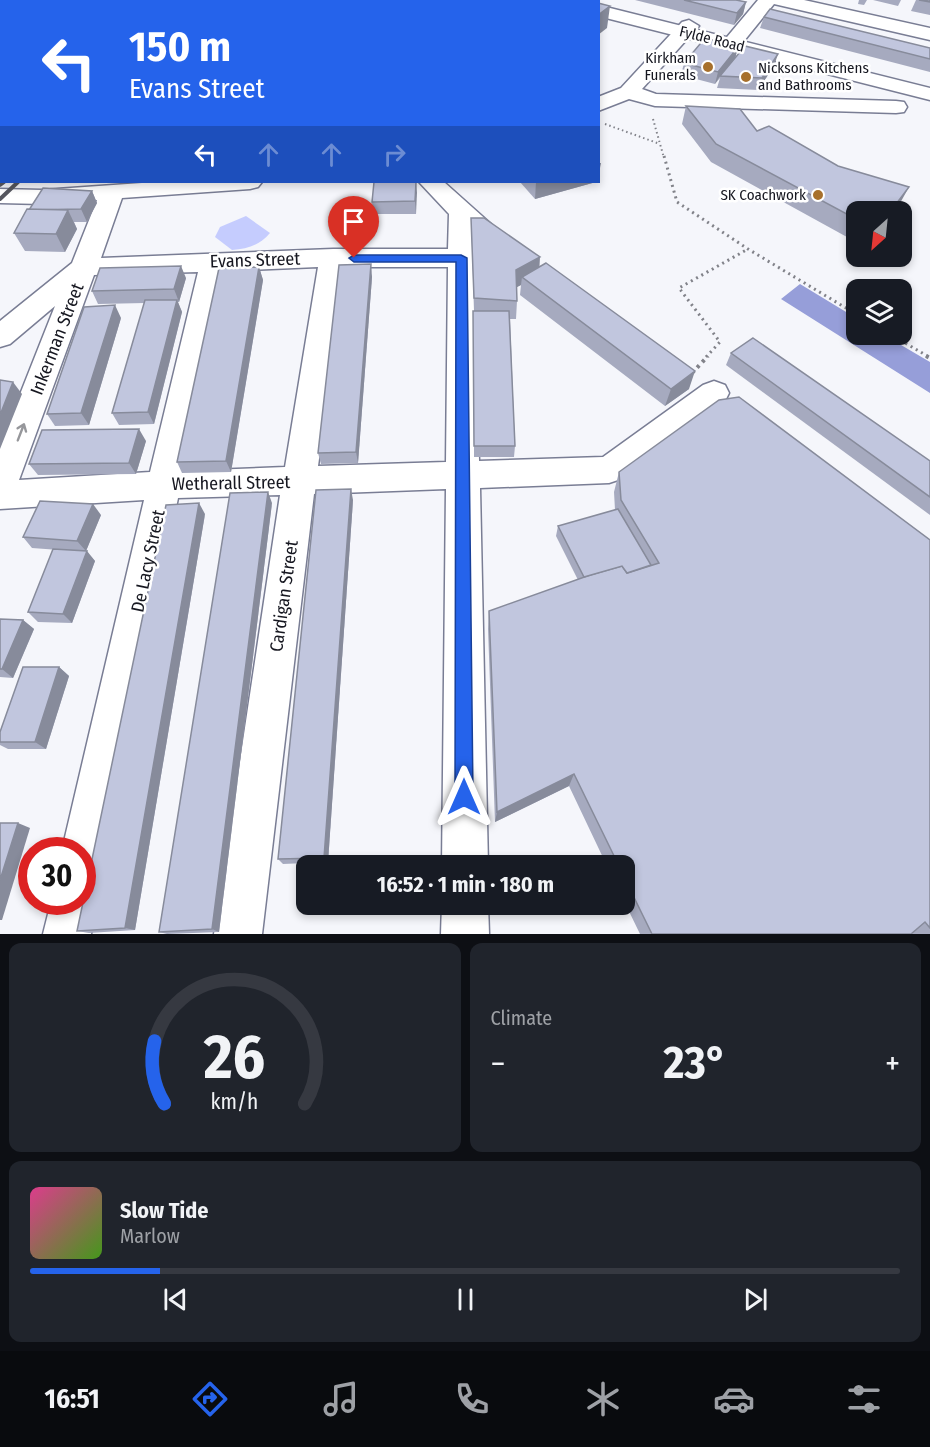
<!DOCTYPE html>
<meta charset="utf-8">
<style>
:root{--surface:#171b24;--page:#20242c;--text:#f1f3f6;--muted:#9ea1a6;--line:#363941;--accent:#2563eb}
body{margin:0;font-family:"Fira Sans Condensed",sans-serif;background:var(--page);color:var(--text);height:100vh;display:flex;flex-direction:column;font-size:22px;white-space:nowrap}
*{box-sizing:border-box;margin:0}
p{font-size:20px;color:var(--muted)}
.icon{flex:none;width:33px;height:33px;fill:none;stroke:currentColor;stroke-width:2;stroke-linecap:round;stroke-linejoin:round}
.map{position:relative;height:934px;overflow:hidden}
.panel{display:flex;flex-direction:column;gap:9px;padding:9px;background:#0d0f14;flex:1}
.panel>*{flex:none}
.banner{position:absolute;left:0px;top:0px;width:600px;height:183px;box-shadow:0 3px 9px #0003;background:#2563eb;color:#fff;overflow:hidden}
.needle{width:39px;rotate:207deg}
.fabs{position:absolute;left:846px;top:201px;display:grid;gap:12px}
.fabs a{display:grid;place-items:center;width:66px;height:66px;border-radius:12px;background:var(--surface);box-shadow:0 3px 9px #0003;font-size:30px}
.speed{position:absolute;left:18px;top:837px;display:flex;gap:12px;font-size:30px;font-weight:700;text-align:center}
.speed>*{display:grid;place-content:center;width:78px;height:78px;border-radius:50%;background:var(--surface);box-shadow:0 3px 9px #0003;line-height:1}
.speed .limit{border:9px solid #d22;background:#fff;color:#111}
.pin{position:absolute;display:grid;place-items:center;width:51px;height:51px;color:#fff;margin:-62px -26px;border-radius:50% 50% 50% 0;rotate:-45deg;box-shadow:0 0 6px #0007}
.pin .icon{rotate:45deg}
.me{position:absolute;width:66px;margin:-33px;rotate:0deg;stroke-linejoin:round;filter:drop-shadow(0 0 4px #0008)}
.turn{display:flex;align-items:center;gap:21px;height:126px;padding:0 30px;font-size:27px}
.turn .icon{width:78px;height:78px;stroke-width:2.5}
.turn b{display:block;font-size:42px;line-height:51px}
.lanes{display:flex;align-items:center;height:57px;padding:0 30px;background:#0003;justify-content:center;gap:30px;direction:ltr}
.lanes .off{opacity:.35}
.big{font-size:45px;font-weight:700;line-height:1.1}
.panel .tile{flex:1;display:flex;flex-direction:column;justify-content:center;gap:9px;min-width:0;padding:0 21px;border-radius:12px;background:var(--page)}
.panel .dial{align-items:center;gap:0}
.dial svg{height:156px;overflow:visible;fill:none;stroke:var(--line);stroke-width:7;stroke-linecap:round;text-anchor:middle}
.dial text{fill:var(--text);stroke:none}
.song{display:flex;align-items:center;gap:18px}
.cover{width:72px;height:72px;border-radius:9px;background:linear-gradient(135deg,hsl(330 70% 55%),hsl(100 70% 35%))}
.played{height:6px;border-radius:3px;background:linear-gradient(90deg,var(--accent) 15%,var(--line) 15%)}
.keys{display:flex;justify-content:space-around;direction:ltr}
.heat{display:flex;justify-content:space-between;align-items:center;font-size:33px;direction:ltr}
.panel .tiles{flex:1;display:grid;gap:9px;grid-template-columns:1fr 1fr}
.tile:last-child{grid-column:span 2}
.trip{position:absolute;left:296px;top:855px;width:339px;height:60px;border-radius:12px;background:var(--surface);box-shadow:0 3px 9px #0003;font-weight:700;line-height:60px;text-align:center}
.menu{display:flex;height:96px;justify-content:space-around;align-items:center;background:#090b0e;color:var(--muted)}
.menu .icon{width:42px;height:42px}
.menu .on{color:var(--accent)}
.menu b{font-size:27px;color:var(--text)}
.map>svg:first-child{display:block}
.green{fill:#c5ccfe}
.water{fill:#969ed9}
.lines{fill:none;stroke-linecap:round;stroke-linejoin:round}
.minor-casing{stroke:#797d94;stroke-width:3}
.major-casing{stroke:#797d94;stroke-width:3}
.path-far2{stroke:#818289;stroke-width:2;stroke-dasharray:1.5 3;stroke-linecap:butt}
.path-far1{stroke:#818289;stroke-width:3;stroke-dasharray:2 4;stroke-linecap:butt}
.path{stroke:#818289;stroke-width:4;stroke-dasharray:3 4.5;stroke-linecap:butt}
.minor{fill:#fff;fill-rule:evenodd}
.major{fill:#fff;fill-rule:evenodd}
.rail{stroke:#56575f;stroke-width:4}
.wall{fill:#a6aabf}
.shaded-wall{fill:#878b9b}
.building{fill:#c1c6de;stroke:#878b9b;stroke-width:1.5}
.oneway{stroke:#96979b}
.route{fill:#2563eb;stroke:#184099;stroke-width:1.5}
.poi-dot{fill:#a7702c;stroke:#fff;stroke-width:2}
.labels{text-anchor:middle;stroke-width:5;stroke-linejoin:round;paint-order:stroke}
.far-street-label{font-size:15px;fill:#161720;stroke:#fff}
.far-poi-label{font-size:15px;fill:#161720;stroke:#fff;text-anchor:end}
.street-label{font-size:18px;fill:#161720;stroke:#fff}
</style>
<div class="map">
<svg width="930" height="934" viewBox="0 0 930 934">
<rect width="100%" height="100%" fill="#f5f6fb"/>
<!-- green -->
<path class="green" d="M246,216L270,233C260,245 248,249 232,250L215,237L220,227Z"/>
<!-- water -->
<path class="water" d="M800,284L856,318V334L884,335L930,362V393L781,299Z"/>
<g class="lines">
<!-- minor casing -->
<g class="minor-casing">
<g id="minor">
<path d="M397,0H416L396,2Z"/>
<path d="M758,0H804L930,28V40L774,4L744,41H730L727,37Z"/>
<path d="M689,20L699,26L642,89L656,94L896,101L904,102L907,107L904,112L896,113L655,106L629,99L598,111V97L621,88L682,22Z"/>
<path d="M156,182H262L258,187L250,189L122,198L101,258L333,249H448L449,214L419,182H444L491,224L487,230L474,231L479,461L603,457L703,385L714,381L725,385L729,393L725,401L621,479L609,483L480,488L488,866H442L446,489L314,494L262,934H214L280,495L178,498L105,861L98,877L84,883L91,885L97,902L91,934H43L51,902H82V850H62L144,500L0,509V445L55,306L10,344L0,347V321L72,263L97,200L42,204L0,203V189L42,190ZM318,267L285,467L184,471L225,271ZM345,267H448L446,462L318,466ZM198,272L150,472L19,480L94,275Z"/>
<path d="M442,904H488L489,934H441Z"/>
</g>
</g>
<!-- major casing -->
<g class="major-casing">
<path id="major" d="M598,5L930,88V100L598,16Z"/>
</g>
<!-- path-far2 -->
<g class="path-far2">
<path d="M653,119L664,158"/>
<path d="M605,124L660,144"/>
</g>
<!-- path-far1 -->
<g class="path-far1">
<path d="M664,156L677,202L748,249L856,314"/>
<path d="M890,334L929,357"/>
<path d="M706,357L720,342L679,288L748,249"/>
</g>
<!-- path -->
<g class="path">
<path d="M926,356L930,358"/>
<path d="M692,373L708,356"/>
</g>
<!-- minor -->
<use href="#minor" class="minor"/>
<!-- major -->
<use href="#major" class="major"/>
<!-- rail -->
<g class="rail">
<path d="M0,185L4,182"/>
<path d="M0,199L18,182"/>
</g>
</g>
<!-- wall -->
<g class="wall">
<path d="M277,0H337V2H281Z"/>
<path d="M635,0H736L746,2L743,14L734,25Z"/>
<path d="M859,0H867L864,5L858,4Z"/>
<path d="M873,0H901L898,6Z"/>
<path d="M916,0H930V15L911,11Z"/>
<path d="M764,17L930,48V72L760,28Z"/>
<path d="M738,47L735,58L774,66L758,90L717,88L720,78L715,84L681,75L684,63Z"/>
<path d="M686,106L757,131L899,205L894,212H856V242L711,162L682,124Z"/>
<path d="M416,182V214H373L372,202Z"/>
<path d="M520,182H596L535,199Z"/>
<path d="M92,191L97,203L87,222H74L77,229L65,252L25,251L14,233L29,209Z"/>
<path d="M471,218L539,267L689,389L665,406L520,295L521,285L517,287V301L516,319H510L515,446L514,457H474V311Z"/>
<path d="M259,267L263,280L231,472L182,473L177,462Z"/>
<path d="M372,277L358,463L321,464L318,453Z"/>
<path d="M186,278L179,302H178L182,312L154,424L119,425L112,413L145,303L98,304L92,291Z"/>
<path d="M121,318L89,425L55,426L47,414Z"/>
<path d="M731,353L930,461V515L726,365Z"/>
<path d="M146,441L136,474L38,475L29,464Z"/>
<path d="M619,472L930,540V934H640L624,901V866H607L569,786L495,822L488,629L489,611L578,580L556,536L558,526L615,510L614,492Z"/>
<path d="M353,500L328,862L283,864L278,859Z"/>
<path d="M272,503L219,932L167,934L159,932Z"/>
<path d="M205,514L135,930L89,933L77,931Z"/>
<path d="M101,515L86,551L95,561L72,623L38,622L28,612L59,550L32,548L23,537Z"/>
<path d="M0,619L23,620L34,629L13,678L0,677Z"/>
<path d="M59,667L69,676L46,749H8L0,745V732Z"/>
</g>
<!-- shaded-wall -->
<g class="shaded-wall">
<path d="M319,0H337V2H320Z"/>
<path d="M746,2L743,14L734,25L737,13Z"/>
<path d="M610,6L607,28L598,35V15Z"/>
<path d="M738,47L735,59L720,76L715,84L718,72Z"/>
<path d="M778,54L774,66L758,90L762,78Z"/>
<path d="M2,147V158L1,159L0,149Z"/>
<path d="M598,163H601L598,178Z"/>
<path d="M416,182L417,193L416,214L415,201Z"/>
<path d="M536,182H596L535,199Z"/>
<path d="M909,187L899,205L894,212H890Z"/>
<path d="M92,191L97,203L87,222L81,209Z"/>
<path d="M68,210L77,229L65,252L56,234Z"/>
<path d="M540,257L539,275L522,277L521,285L515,288L516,270Z"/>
<path d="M371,264L372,277L358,463L356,452Z"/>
<path d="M181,266L186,278L179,302L174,289Z"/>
<path d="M259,267L263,280L231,472L226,461Z"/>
<path d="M177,300L182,312L154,424L148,412Z"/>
<path d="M115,305L121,318L89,425L81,413Z"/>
<path d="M695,371L689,389L665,406L671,389Z"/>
<path d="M13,382L22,394L0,449V415Z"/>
<path d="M139,429L146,441L136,474L129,463Z"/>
<path d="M351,489L353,500L328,862L324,858Z"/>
<path d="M268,492L272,503L219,932L212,929Z"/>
<path d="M199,503L205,514L135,930L125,928Z"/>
<path d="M93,504L101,515L86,551L77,541Z"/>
<path d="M87,551L95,561L72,623L63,614Z"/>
<path d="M23,620L34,629L13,678L2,669Z"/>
<path d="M59,667L69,676L46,749L35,742Z"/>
<path d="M574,774L569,786L495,822L497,812Z"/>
<path d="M18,823L30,828L2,920H0V880Z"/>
</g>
<!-- building -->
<g class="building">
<path d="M450,0H587L593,2L449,1Z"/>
<path d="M684,0H736L746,2L737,13Z"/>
<path d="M919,0H930V2Z"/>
<path d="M598,3L610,6L598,15Z"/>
<path d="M770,9L930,48V59L764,17Z"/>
<path d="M705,38L738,47L718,72L684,63Z"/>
<path d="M745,46L778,54L762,78L720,76Z"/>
<path d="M686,106L740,109L757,131L769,126L838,166L909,187L890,212H856V219L716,144Z"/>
<path d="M0,128L2,129V147L0,149Z"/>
<path d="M374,182H416L415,201L372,202Z"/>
<path d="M43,188L92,191L81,209L29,210Z"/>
<path d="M27,209L68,210L56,234L14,233Z"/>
<path d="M471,218H484L540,257L516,270L517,301L474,298Z"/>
<path d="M546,263L695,371L671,389L522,277Z"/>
<path d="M371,264L356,452L318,453L339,265Z"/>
<path d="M181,266L174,289L92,291L100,268Z"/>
<path d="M259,267L226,461L177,462L219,268Z"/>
<path d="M145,300H177L148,412L112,413Z"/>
<path d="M115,305L81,413L47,414L84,307Z"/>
<path d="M473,311H509L515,446H474Z"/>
<path d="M753,338L930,461V497L731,353Z"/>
<path d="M0,380L13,382L0,415Z"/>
<path d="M739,397L930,540V928L925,922L911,934H652L624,877V866H619L574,774L497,812L489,611L590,575L622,566L627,573L659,563L621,500L619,472L719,400Z"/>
<path d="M139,429L129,463L29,464L42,430Z"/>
<path d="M351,489L324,858L278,859L316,490Z"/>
<path d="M268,492L212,929L159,932L230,493Z"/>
<path d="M40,501L93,504L77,541L23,537Z"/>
<path d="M199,503L125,928L77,931L166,505Z"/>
<path d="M618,509L651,565L627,573L622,566L584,577L558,526Z"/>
<path d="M53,549L87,551L63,614L28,612Z"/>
<path d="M0,619L23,620L2,669H0Z"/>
<path d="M23,667H59L35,742H0V732Z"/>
<path d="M0,823H18L0,880Z"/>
</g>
<!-- one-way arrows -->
<defs><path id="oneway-shaft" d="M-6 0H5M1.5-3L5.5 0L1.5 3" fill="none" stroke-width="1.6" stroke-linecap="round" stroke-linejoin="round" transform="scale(1.5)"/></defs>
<use class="oneway" href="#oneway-shaft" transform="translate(21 432) rotate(-69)"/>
<!-- route -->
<path class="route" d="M461,255L467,258L473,797L471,803L464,806L458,803L455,797L456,262H354L349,258L354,255Z"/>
<!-- markers -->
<g class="poi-dot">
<circle cx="708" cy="67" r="6"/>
<circle cx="746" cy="77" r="6"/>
<circle cx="818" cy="195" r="6"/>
</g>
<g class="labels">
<!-- far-street labels -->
<g class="far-street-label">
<text transform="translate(712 39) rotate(14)" y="5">Fylde Road</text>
</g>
<!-- far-poi labels -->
<g class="far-poi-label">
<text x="696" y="63">Kirkham<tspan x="696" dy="17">Funerals</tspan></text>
<text x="758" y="73" text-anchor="start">Nicksons Kitchens<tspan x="758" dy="17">and Bathrooms</tspan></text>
<text x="806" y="200">SK Coachwork</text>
</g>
<!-- street labels -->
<g class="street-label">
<text transform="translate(255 260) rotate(-2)" y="6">Evans Street</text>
<text transform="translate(57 339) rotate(-69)" y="6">Inkerman Street</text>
<text transform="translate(231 483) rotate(-1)" y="6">Wetherall Street</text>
<text transform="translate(148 561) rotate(-78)" y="6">De Lacy Street</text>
<text transform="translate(284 596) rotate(-82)" y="6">Cardigan Street</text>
</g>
</g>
</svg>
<div class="fabs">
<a><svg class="needle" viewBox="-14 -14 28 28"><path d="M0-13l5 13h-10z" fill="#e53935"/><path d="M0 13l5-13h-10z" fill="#9ea1a6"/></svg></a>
<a><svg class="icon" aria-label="layers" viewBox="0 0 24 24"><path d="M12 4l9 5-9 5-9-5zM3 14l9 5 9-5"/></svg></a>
</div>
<div class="speed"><div class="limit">30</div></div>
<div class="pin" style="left:354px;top:258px;background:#d93025"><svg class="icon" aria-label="arrive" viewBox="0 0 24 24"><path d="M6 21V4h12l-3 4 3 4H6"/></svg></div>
<svg class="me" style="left:464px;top:797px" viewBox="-20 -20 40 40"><path d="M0-17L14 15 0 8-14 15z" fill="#2563eb" stroke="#fff" stroke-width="4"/></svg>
<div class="trip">16:52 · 1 min · 180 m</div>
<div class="banner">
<div class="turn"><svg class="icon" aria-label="left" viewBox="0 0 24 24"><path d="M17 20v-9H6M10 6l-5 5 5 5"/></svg><div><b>150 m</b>Evans Street</div></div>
<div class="lanes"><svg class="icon" aria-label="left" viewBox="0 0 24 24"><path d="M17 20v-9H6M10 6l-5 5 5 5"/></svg><svg class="icon off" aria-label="ahead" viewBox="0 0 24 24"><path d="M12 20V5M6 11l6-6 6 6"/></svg><svg class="icon off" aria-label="ahead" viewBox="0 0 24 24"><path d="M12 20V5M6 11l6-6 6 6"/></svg><svg class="icon off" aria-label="right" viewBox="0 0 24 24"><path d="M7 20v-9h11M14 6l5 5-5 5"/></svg></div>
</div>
</div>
<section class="panel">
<div class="tiles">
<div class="tile dial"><svg viewBox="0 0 100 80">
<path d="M14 69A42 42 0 1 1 86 69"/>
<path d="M14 69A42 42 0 0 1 9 37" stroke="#2563eb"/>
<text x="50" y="56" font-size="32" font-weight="700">26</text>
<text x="50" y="72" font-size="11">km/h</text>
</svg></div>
<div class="tile"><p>Climate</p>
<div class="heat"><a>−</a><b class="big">23°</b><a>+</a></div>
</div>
<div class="tile">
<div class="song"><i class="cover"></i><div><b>Slow Tide</b><p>Marlow</p></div></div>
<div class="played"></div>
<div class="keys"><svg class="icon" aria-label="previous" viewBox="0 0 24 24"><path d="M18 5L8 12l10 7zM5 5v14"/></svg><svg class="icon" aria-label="pause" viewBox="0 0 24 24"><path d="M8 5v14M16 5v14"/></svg><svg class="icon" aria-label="next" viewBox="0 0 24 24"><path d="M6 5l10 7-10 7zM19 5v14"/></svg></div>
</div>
</div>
</section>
<nav class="menu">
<b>16:51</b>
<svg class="icon on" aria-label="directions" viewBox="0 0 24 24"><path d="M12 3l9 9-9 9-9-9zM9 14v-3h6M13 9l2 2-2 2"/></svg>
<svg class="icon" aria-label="music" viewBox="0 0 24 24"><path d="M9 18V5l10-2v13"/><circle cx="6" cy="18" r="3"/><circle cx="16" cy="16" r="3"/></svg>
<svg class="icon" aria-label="phone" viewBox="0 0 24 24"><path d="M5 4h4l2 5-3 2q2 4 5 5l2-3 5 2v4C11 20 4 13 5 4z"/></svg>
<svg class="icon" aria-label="climate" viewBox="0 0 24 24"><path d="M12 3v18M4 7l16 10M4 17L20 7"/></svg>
<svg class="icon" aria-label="car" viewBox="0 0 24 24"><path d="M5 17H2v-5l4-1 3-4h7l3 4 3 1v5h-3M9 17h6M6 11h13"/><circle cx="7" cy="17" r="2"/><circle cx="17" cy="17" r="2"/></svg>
<svg class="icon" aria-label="filters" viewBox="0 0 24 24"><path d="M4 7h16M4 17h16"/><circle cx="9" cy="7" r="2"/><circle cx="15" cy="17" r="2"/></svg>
</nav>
